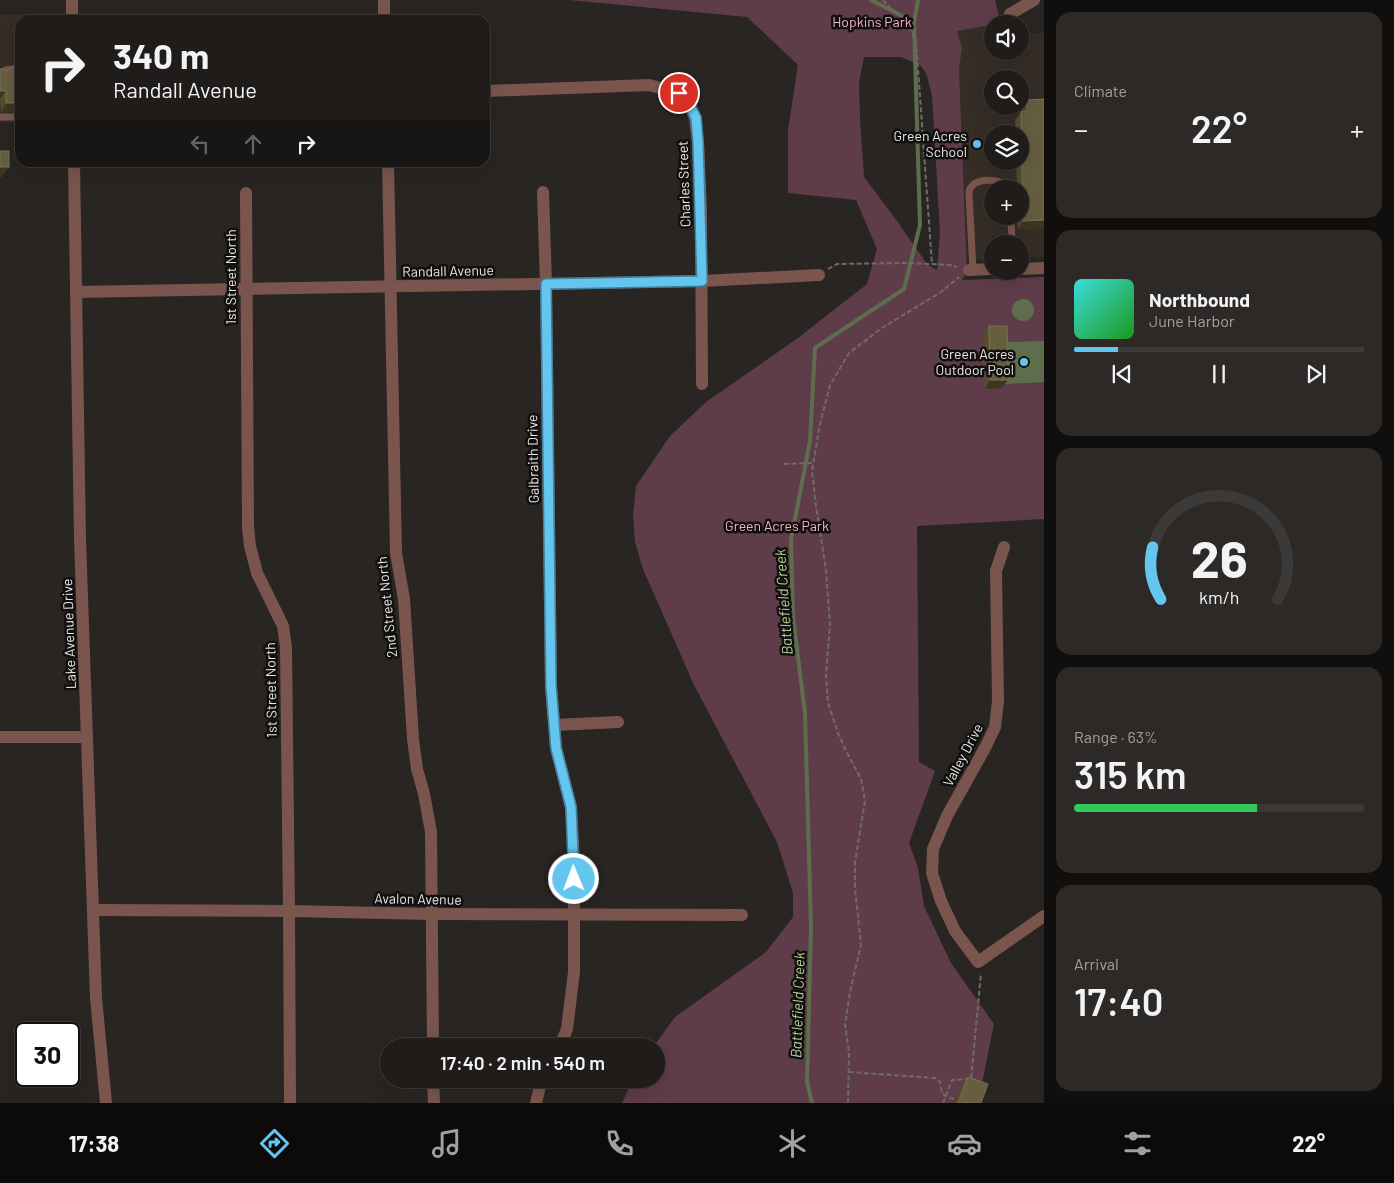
<!DOCTYPE html>
<meta charset="utf-8">
<style>
:root{--surface:#1f1c1a;--page:#2c2927;--text:#f1f3f6;--muted:#a1a1a2;--line:#3c3a39;--accent:#64c5ee}
body{margin:0;font-family:Barlow,sans-serif;background:var(--page);color:var(--text);height:100vh;display:flex;flex-direction:column;font-size:19px;white-space:nowrap}
*{box-sizing:border-box;margin:0}
p{font-size:16px;color:var(--muted)}
.icon{flex:none;width:28px;height:28px;fill:none;stroke:currentColor;stroke-width:2;stroke-linecap:round;stroke-linejoin:round}
.map{position:relative;flex:1;overflow:hidden}
.panel{display:flex;flex-direction:column;gap:12px;padding:12px;background:#110f0e;width:350px}
.panel>*{flex:none}
.guide{position:absolute;left:15px;top:15px;width:475px;height:152px;border-radius:15px;box-shadow:0 5px 20px #0002,0 0 0 1px var(--line);background:#1f1c1a;color:var(--text);overflow:hidden}
.buttons{position:absolute;left:984px;top:15px;display:grid;gap:10px}
.buttons a{display:grid;place-items:center;width:45px;height:45px;border-radius:50%;background:var(--surface);box-shadow:0 5px 20px #0002,0 0 0 1px var(--line);font-size:25px}
.speed{position:absolute;left:15px;top:1022px;display:flex;gap:10px;font-size:25px;font-weight:700;text-align:center}
.speed>*{display:grid;place-content:center;width:65px;height:65px;border-radius:50%;background:var(--surface);box-shadow:0 5px 20px #0002,0 0 0 1px var(--line);line-height:1}
.speed .limit{border:2px solid #111;border-radius:8px;background:#fff;color:#111}
.pin{position:absolute;display:grid;place-items:center;width:42px;height:42px;color:#fff;margin:-21px;border:2px solid #fff;border-radius:50%;box-shadow:0 1px 5px #0007}
.me{position:absolute;width:55px;margin:-28px;rotate:359deg;stroke-linejoin:round;filter:drop-shadow(0 0 4px #0008)}
.turn{display:flex;align-items:center;gap:18px;height:105px;padding:0 15px;font-size:22px}
.turn .icon{width:65px;height:65px;stroke-width:2.5}
.turn b{display:block;font-size:35px;line-height:42px}
.lanes{display:flex;align-items:center;height:48px;padding:0 15px;background:#0003;justify-content:center;gap:25px;direction:ltr}
.lanes .off{opacity:.35}
.big{font-size:38px;font-weight:600;line-height:1.1}
.panel .card{flex:1;display:flex;flex-direction:column;justify-content:center;gap:8px;min-width:0;padding:0 18px;border-radius:15px;background:var(--page)}
.panel .dial{align-items:center;gap:0}
.dial svg{height:130px;overflow:visible;fill:none;stroke:var(--line);stroke-width:7;stroke-linecap:round;text-anchor:middle}
.dial text{fill:var(--text);stroke:none}
.song{display:flex;align-items:center;gap:15px}
.cover{width:60px;height:60px;border-radius:8px;background:linear-gradient(135deg,hsl(180 70% 55%),hsl(120 70% 35%))}
.played{height:5px;border-radius:2px;background:linear-gradient(90deg,var(--accent) 15%,var(--line) 15%)}
.keys{display:flex;justify-content:space-around;direction:ltr}
.heat{display:flex;justify-content:space-between;align-items:center;font-size:28px;direction:ltr}
.charge{height:8px;border-radius:4px;background:linear-gradient(90deg,#34c759 63%,var(--line) 0)}
.trip{position:absolute;left:380px;top:1038px;width:285px;height:50px;border-radius:25px;background:var(--surface);box-shadow:0 5px 20px #0002,0 0 0 1px var(--line);font-weight:600;line-height:50px;text-align:center}
.tab-bar{display:flex;height:80px;justify-content:space-around;align-items:center;background:#0c0b0a;color:var(--muted)}
.tab-bar .icon{width:35px;height:35px}
.tab-bar .active{color:var(--accent)}
.tab-bar b{font-size:22px;color:var(--text)}
main{display:flex;flex:1;min-height:0}
.map>svg:first-child{display:block}
.built{fill:#352d26;fill-rule:evenodd}
.green{fill:#5f3c49;fill-rule:evenodd}
.water{fill:#5e6e4c}
.lines{fill:none;stroke-linecap:round;stroke-linejoin:round}
.stream{stroke:#5e6e4c;stroke-width:4}
.path{stroke:#6f6b69;stroke-width:2;stroke-dasharray:5 2.5;stroke-linecap:butt}
.service{stroke:#7a554e;stroke-width:7}
.minor{stroke:#7a554e;stroke-width:12}
.tertiary{stroke:#7a554e;stroke-width:12}
.wall{fill:#564d2b}
.shaded-wall{fill:#3d361f}
.building{fill:#665e3f;stroke:#7a7359}
.route-casing{stroke:#41809b;stroke-width:12}
.route{stroke:#64c5ee;stroke-width:9}
.poi-dot{fill:#64c5ee;stroke:#100f0d;stroke-width:2}
.labels{text-anchor:middle;stroke-width:5;stroke-linejoin:round;paint-order:stroke}
.park-label{font-size:14px;fill:#f5b1c9;stroke:#100f0d}
.poi-label{font-size:14px;fill:#e8e6e4;stroke:#100f0d;text-anchor:end}
.street-label{font-size:14px;fill:#e8e6e4;stroke:#100f0d}
.water-label{font-size:15px;font-style:italic;fill:#b4d195;stroke:#100f0d}
</style>
<main>
<div class="map">
<svg width="1044" height="1103" viewBox="0 0 1044 1103">
<rect width="100%" height="100%" fill="#292522"/>
<!-- built -->
<g class="built">
<path d="M61,13V20H20V122L0,123V15Z"/>
<path d="M992,25V51H1020V34L1044,33V257L1020,258V244H992V260L967,261L959,69L962,48L957,31ZM992,79H1020V106H992ZM992,134H1020V161H992ZM992,189H1020V216H992Z"/>
</g>
<!-- green -->
<path class="green" d="M569,0H995L1001,24H992V25L957,31L962,48L959,69L967,273L962,280L1044,277V519L917,526L919,762L935,771L909,843L918,868L924,906L951,963L994,1024L978,1103H622L633,1079H656V1046H654L675,1017L766,952L793,917V893L777,842L694,685L643,569L635,542L633,516L636,486L670,436L706,402L798,338L867,284L877,249L856,200L788,193V130L798,65L747,17ZM864,57H901L920,65L926,73L932,95L940,232L937,270L927,264L897,221L864,177L860,119L859,82Z"/>
<!-- water -->
<g class="water">
<circle cx="1023" cy="310" r="11"/>
<path d="M1044,341V382L1005,384L1004,342Z"/>
</g>
<g class="lines">
<!-- stream -->
<g class="stream">
<path d="M871,0L914,22"/>
<path d="M812,1103L807,1082L811,927L805,713L793,617L791,540L810,441L815,348L904,289L920,225L914,22L918,0"/>
</g>
<!-- path -->
<g class="path">
<path d="M883,0L890,8L907,22L916,41L932,264"/>
<path d="M828,269L837,264L907,263L951,265L957,267"/>
<path d="M784,464L814,463"/>
<path d="M849,1072L935,1078L940,1082L942,1093L947,1097L954,1099"/>
<path d="M848,1103L849,1052L845,1025L850,992L861,945L855,888V862L865,801L861,779L846,751L838,733L828,703L826,674L830,625L826,570L816,506L812,471L820,424L830,385L849,353L882,328L941,292L959,277"/>
<path d="M943,1103L952,1080L971,1079L981,973"/>
</g>
<!-- service -->
<g class="service">
<path d="M72,18L145,20"/>
<path d="M0,74C5,68 13,69 20,69"/>
<path d="M0,117H20"/>
<path d="M1011,216L1012,244"/>
<path d="M973,270L969,193C969,191 970,188 972,186C980,177 1003,179 1009,189"/>
</g>
<!-- minor -->
<g class="minor">
<path d="M384,0V20"/>
<path d="M1010,14L1034,0"/>
<path d="M485,91L649,85L679,93L689,103L695,118L698,142L701,210L702,384"/>
<path d="M388,162L396,553L404,599L413,739L417,769L424,794L431,832L433,1046"/>
<path d="M543,192L546,284L551,686L556,748L571,807L574,861V972L567,1029L560,1046"/>
<path d="M246,193L248,527L250,546L257,573L283,626L286,647L289,911L290,1103"/>
<path d="M1020,269L1044,268"/>
<path d="M969,270L992,269"/>
<path d="M76,292L702,281L819,275"/>
<path d="M1004,547L996,571L998,701L995,727L985,748L947,816L933,849L932,873L941,901L955,931L978,962L1044,916"/>
<path d="M555,725L618,722"/>
<path d="M0,737H87"/>
<path d="M93,910L289,911L431,914L742,915"/>
<path d="M433,1079L434,1103"/>
<path d="M536,1103L540,1086L544,1079"/>
</g>
<!-- tertiary -->
<g class="tertiary">
<path d="M72,0V20"/>
<path d="M74,162L80,539L96,998L106,1103"/>
</g>
</g>
<!-- wall -->
<g class="wall">
<path d="M7,71L20,112H1L0,99Z"/>
<path d="M1044,99V228L1018,229L1017,216H1020V189H1017L1016,161H1020V134H1016L1015,120L1021,112V108L1027,100Z"/>
<path d="M989,326L1002,388L985,389L984,334Z"/>
<path d="M968,1077L981,1103H955L962,1085Z"/>
</g>
<!-- shaded-wall -->
<g class="shaded-wall">
<path d="M0,91H6L0,99Z"/>
<path d="M6,103H20V112H1Z"/>
<path d="M0,167H9L1,178H0Z"/>
<path d="M1044,220V228L1018,229L1023,221Z"/>
<path d="M990,380H1008L1002,388L985,389Z"/>
</g>
<!-- building -->
<g class="building">
<path d="M20,66V103H6V91H0V69L7,71L14,67Z"/>
<path d="M1044,99V220L1023,221L1021,112L1027,111V100Z"/>
<rect x="0" y="151" width="9" height="16"/>
<path d="M989,326H1007L1008,380H990Z"/>
<path d="M968,1077L988,1084L981,1103H958Z"/>
</g>
<g class="lines">
<!-- route casing -->
<g class="route-casing">
<path id="route" d="M574,879L571,807L556,748L551,686L546,284L702,281L698,142L696,118L689,104L679,93"/>
</g>
<!-- route -->
<use href="#route" class="route"/>
</g>
<!-- markers -->
<g class="poi-dot">
<circle cx="977" cy="144" r="5"/>
<circle cx="1024" cy="362" r="5"/>
</g>
<g class="labels">
<!-- park labels -->
<g class="park-label">
<text x="872" y="27">Hopkins Park</text>
<text x="777" y="531">Green Acres Park</text>
</g>
<!-- poi labels -->
<g class="poi-label">
<text x="967" y="141">Green Acres<tspan x="967" dy="16">School</tspan></text>
<text x="1014" y="359">Green Acres<tspan x="1014" dy="16">Outdoor Pool</tspan></text>
</g>
<!-- street labels -->
<g class="street-label">
<text transform="translate(684 184) rotate(-92)" y="5">Charles Street</text>
<text transform="translate(448 271) rotate(-1)" y="5">Randall Avenue</text>
<text transform="translate(231 277) rotate(-90)" y="5">1st Street North</text>
<text transform="translate(533 459) rotate(-91)" y="5">Galbraith Drive</text>
<text transform="translate(387 607) rotate(-96)" y="5">2nd Street North</text>
<text transform="translate(69 634) rotate(-92)" y="5">Lake Avenue Drive</text>
<text transform="translate(271 690) rotate(-91)" y="5">1st Street North</text>
<text transform="translate(963 755) rotate(-62)" y="5">Valley Drive</text>
<text transform="translate(418 899) rotate(1)" y="5">Avalon Avenue</text>
</g>
<!-- water labels -->
<g class="water-label">
<text transform="translate(784 602) rotate(-94)" y="5">Battlefield Creek</text>
<text transform="translate(798 1005) rotate(-88)" y="5">Battlefield Creek</text>
</g>
</g>
</svg>
<div class="buttons">
<a><svg class="icon" aria-label="sound" viewBox="0 0 24 24"><path d="M4 9h4l5-4v14l-5-4H4zM17 9q2 3 0 6"/></svg></a>
<a><svg class="icon" aria-label="search" viewBox="0 0 24 24"><circle cx="10" cy="10" r="6"/><path d="M15 15l6 6"/></svg></a>
<a><svg class="icon" aria-label="layers" viewBox="0 0 24 24"><path d="M12 4l9 5-9 5-9-5zM3 14l9 5 9-5"/></svg></a>
<a>+</a>
<a>−</a>
</div>
<div class="speed"><div class="limit">30</div></div>
<div class="pin" style="left:679px;top:93px;background:#d93025"><svg class="icon" aria-label="arrive" viewBox="0 0 24 24"><path d="M6 21V4h12l-3 4 3 4H6"/></svg></div>
<svg class="me" style="left:574px;top:879px" viewBox="-20 -20 40 40"><circle r="17" fill="#64c5ee" stroke="#fff" stroke-width="3"/><path d="M0-11L8 9 0 5-8 9z" fill="#fff"/></svg>
<div class="trip">17:40 · 2 min · 540 m</div>
<div class="guide">
<div class="turn"><svg class="icon" aria-label="right" viewBox="0 0 24 24"><path d="M7 20v-9h11M14 6l5 5-5 5"/></svg><div><b>340 m</b>Randall Avenue</div></div>
<div class="lanes"><svg class="icon off" aria-label="left" viewBox="0 0 24 24"><path d="M17 20v-9H6M10 6l-5 5 5 5"/></svg><svg class="icon off" aria-label="ahead" viewBox="0 0 24 24"><path d="M12 20V5M6 11l6-6 6 6"/></svg><svg class="icon" aria-label="right" viewBox="0 0 24 24"><path d="M7 20v-9h11M14 6l5 5-5 5"/></svg></div>
</div>
</div>
<section class="panel">
<div class="card"><p>Climate</p>
<div class="heat"><a>−</a><b class="big">22°</b><a>+</a></div>
</div>
<div class="card">
<div class="song"><i class="cover"></i><div><b>Northbound</b><p>June Harbor</p></div></div>
<div class="played"></div>
<div class="keys"><svg class="icon" aria-label="previous" viewBox="0 0 24 24"><path d="M18 5L8 12l10 7zM5 5v14"/></svg><svg class="icon" aria-label="pause" viewBox="0 0 24 24"><path d="M8 5v14M16 5v14"/></svg><svg class="icon" aria-label="next" viewBox="0 0 24 24"><path d="M6 5l10 7-10 7zM19 5v14"/></svg></div>
</div>
<div class="card dial"><svg viewBox="0 0 100 80">
<path d="M14 69A42 42 0 1 1 86 69"/>
<path d="M14 69A42 42 0 0 1 9 37" stroke="#64c5ee"/>
<text x="50" y="56" font-size="32" font-weight="700">26</text>
<text x="50" y="72" font-size="11">km/h</text>
</svg></div>
<div class="card"><p>Range · 63%</p><b class="big">315 km</b><div class="charge"></div></div>
<div class="card"><p>Arrival</p><b class="big">17:40</b></div>
</section>
</main>
<nav class="tab-bar">
<b>17:38</b>
<svg class="icon active" aria-label="directions" viewBox="0 0 24 24"><path d="M12 3l9 9-9 9-9-9zM9 14v-3h6M13 9l2 2-2 2"/></svg>
<svg class="icon" aria-label="music" viewBox="0 0 24 24"><path d="M9 18V5l10-2v13"/><circle cx="6" cy="18" r="3"/><circle cx="16" cy="16" r="3"/></svg>
<svg class="icon" aria-label="phone" viewBox="0 0 24 24"><path d="M5 4h4l2 5-3 2q2 4 5 5l2-3 5 2v4C11 20 4 13 5 4z"/></svg>
<svg class="icon" aria-label="climate" viewBox="0 0 24 24"><path d="M12 3v18M4 7l16 10M4 17L20 7"/></svg>
<svg class="icon" aria-label="car" viewBox="0 0 24 24"><path d="M5 17H2v-5l4-1 3-4h7l3 4 3 1v5h-3M9 17h6M6 11h13"/><circle cx="7" cy="17" r="2"/><circle cx="17" cy="17" r="2"/></svg>
<svg class="icon" aria-label="filters" viewBox="0 0 24 24"><path d="M4 7h16M4 17h16"/><circle cx="9" cy="7" r="2"/><circle cx="15" cy="17" r="2"/></svg>
<b>22°</b>
</nav>
